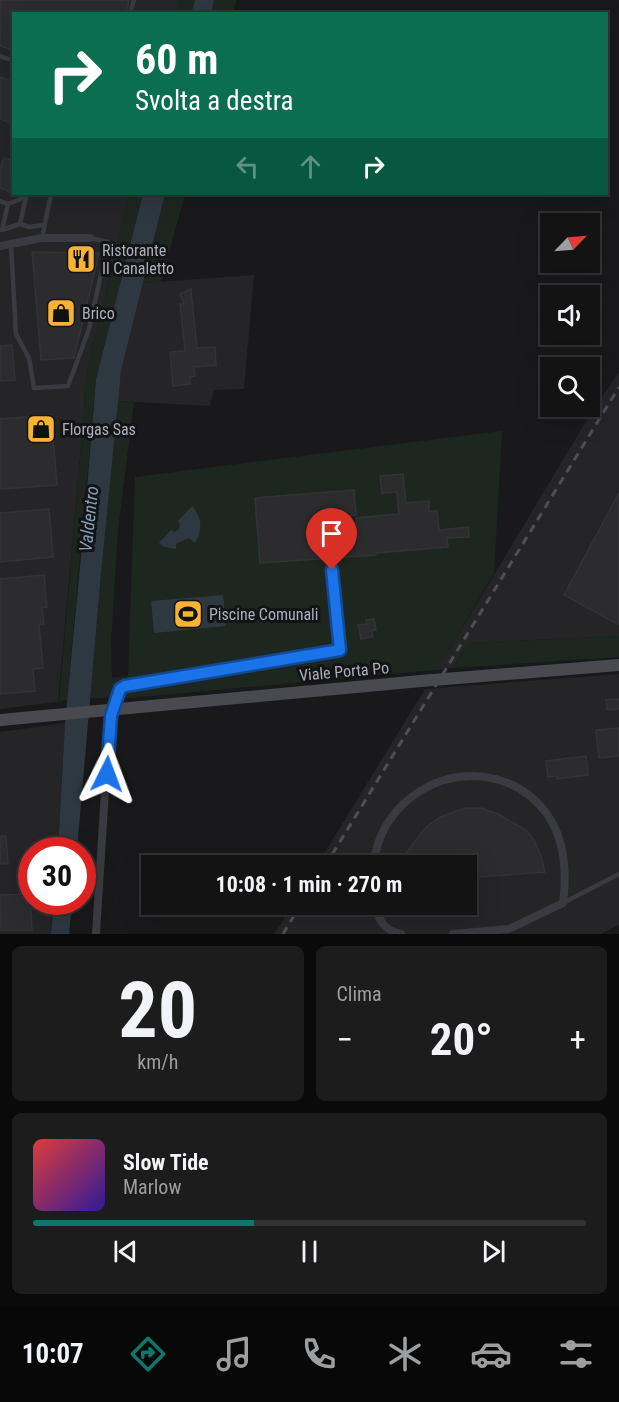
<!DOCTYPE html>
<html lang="it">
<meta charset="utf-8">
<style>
:root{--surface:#131314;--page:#1c1c1d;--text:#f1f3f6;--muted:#9d9ea0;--line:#323234;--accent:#0f766e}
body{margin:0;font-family:"Roboto Condensed",sans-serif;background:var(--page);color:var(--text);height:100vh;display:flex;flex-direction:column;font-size:22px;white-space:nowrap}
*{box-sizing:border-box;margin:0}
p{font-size:20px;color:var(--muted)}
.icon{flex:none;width:33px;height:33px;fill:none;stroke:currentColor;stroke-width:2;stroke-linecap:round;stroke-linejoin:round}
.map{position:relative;height:934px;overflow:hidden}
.side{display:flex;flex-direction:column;gap:12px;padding:12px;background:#0a0a0b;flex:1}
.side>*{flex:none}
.banner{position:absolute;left:12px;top:12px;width:596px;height:183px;border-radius:0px;box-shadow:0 6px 24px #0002,0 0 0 2px var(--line);background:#0b6e4f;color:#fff;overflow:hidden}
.needle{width:39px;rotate:65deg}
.fabs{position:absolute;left:540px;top:213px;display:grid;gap:12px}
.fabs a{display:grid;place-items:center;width:60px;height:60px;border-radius:0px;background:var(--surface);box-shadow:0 6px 24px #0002,0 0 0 2px var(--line);font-size:30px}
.speed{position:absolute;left:18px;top:837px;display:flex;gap:12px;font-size:30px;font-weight:700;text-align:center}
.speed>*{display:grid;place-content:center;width:78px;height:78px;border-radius:50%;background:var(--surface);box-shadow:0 6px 24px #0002,0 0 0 2px var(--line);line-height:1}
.speed .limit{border:9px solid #d22;background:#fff;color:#111}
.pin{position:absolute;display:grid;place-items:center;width:51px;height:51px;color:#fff;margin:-62px -26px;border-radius:50% 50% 50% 0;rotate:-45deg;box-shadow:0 0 6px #0007}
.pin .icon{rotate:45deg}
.me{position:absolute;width:66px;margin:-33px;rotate:3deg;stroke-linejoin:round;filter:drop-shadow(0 0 4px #0008)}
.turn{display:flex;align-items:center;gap:21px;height:126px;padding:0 24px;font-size:27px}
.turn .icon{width:78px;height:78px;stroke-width:2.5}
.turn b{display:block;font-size:42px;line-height:51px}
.lanes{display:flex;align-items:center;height:57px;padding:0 24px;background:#0003;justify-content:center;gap:30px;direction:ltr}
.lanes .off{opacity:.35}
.big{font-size:45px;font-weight:700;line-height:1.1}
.side .tile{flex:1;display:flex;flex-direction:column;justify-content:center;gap:9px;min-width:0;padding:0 21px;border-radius:9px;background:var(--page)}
.side .dial{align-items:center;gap:0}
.dial b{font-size:78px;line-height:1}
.song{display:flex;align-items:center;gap:18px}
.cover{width:72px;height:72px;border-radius:9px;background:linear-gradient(135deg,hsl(0 70% 55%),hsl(250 70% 35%))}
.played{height:6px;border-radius:3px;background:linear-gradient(90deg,var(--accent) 40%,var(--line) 40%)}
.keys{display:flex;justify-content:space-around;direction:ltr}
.heat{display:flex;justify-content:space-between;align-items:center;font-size:33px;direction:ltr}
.side .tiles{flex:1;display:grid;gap:12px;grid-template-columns:1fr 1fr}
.tile:last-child{grid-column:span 2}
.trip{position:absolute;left:141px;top:855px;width:336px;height:60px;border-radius:0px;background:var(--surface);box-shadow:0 6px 24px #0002,0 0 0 2px var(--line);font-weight:700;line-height:60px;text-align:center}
.dock{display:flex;height:96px;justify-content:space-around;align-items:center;background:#080808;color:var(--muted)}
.dock .icon{width:42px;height:42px}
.dock .active{color:var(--accent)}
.dock b{font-size:27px;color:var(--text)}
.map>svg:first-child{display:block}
.built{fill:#252528}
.green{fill:#1e271f}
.water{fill:#2e3840}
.building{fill:#2c2c2f;stroke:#333337;stroke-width:1.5}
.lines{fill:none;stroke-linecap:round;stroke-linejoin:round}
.lane{stroke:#3a3b40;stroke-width:4.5}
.street{stroke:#3a3b40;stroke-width:8}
.secondary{stroke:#484a50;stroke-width:12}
.rail{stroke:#4d4f55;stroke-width:3;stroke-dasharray:8 6;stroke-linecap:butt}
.secondary-bridge{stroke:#484a50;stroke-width:12}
.route-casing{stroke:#114b97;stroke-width:15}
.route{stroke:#1a73e8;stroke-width:10}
.labels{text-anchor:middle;stroke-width:6;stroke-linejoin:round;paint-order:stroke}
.poi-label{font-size:16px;fill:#abb0bb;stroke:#141416;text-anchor:start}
.street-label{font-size:16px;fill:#abb0bb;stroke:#141416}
.water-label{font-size:18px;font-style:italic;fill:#819fb7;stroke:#141416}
</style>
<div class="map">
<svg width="619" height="934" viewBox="0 0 619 934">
<rect width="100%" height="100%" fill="#19191b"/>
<!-- built -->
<g class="built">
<path d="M0,0H180L176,13L14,14V194H130L89,361L85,385L84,414L58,702L0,709Z"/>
<path d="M254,275L244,389L214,390L210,406L117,401L121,371L143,283Z"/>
<path d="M619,372V636L468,643L453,668L434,670L452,645L585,423Z"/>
<path d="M619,674V925L601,934H274L293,905L466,904V866L317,865L425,689Z"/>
<path d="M65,723L58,850H32V902H54L51,934H0V732Z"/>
</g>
<!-- green -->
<g class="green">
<path d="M180,0H195L191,13L176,14Z"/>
<path d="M214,0H236L233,13L211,14Z"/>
<path d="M130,194H143L96,379L67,700L59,702L84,414L85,385L89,361Z"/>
<path d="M165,194H185L161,282L143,283Z"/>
<path d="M117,401L134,402L118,529L111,644L112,678L128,676L135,477L502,431L494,573L452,645L434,670L129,698H90Z"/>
<path d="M619,636V657L453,668L468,643Z"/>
</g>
<!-- water -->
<g class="water">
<path d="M195,0H214L211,13H191Z"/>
<path d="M143,194H165L121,371L101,574L77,850H58L65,723L84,525L96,379Z"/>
<path d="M192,506C202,518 203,529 195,543L189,538L176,544V549L164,547L159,543L171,530L175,532L179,529L180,525L178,521Z"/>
<path d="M223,595L226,626L154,633L151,601Z"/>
<path d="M54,902H72L69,934H51Z"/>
</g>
<!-- building -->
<g class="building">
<path d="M0,0H126L129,1L126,14H14V51L0,46Z"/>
<path d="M0,77L14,82V124L0,119Z"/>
<path d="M4,158L14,161V188L12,193L0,188V168Z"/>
<path d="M32,252L99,253L74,358L41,360Z"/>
<path d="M191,289L197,348L215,347L216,365L194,367L195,376L190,377V384L173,386L170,352L185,351L180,304H184L180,294Z"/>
<path d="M12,345L15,380L0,381V346Z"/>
<path d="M51,415L57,485L0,489V419Z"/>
<path d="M403,474L406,503L429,501V511H437L439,530L468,527L469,537L447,538L448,547L376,553V555L260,563L255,498L354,490L356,515L340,517L342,540L358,538L356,518L399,514L397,492L382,493L380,476Z"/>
<path d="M619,493V625L564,595Z"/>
<path d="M49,509L53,557L0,562V513Z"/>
<path d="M44,575L47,607L42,608L44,624H39L43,668L33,669L35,691L0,694V579Z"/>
<path d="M374,619L376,630L372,631L373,637L361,639L358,625L367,624L366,620Z"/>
<path d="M619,699V709L607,710L606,700Z"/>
<path d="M619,728V756L599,758L596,730Z"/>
<path d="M586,756L588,775L557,779V776L548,777L546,761Z"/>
<path d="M465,808H481L498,814L526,830L534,840L541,856L545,872L466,878V866H402L406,853L426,827L440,817Z"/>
<path d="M0,836H6L8,864H0Z"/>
<path d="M30,894L32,930L0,931V895Z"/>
</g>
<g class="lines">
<!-- lane -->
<g class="lane">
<path d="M130,14L134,0"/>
<path d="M0,56L14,61"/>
<path d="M0,201L8,204L26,197L27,194"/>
<path d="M20,224L29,227L44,225"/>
<path d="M2,230L20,224L26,197"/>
<path d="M2,230L8,204"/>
<path d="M42,238L51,194"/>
<path d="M11,245L16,334L29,358L34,388L68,386L89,329L108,242L90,238"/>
<path d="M115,707L121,689L125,686L341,650L332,570"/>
<path d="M563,903L619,874"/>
</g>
<!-- street -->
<g class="street">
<path d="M0,246L42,238H90"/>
<path d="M373,866C377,833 392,809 420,791C462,765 517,773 547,814C565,839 567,874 563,903L509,929L453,934"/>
<path d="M376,904C378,921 384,930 401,934"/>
<path d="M96,934L109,728L114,709"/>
</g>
<!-- secondary -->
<g class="secondary">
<path d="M457,678L619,665"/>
<path d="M0,720L421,681"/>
</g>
<!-- rail -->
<g class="rail">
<path d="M325,866L619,387"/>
<path d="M283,934L301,904"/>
</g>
<!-- secondary-bridge -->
<path class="secondary-bridge" d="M421,681L457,678"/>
</g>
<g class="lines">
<!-- route casing -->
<g class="route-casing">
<path id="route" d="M107,774L111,716L120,689L125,686L340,650L332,570"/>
</g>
<!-- route -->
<use href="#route" class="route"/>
</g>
<!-- icons -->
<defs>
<g id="restaurant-square" transform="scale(1.5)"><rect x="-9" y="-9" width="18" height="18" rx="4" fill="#f8b334" stroke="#141416"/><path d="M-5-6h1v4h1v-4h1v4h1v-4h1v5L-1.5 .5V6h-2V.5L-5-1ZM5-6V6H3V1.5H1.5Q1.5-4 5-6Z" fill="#111"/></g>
<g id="shop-square" transform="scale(1.5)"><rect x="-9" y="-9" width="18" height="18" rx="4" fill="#f8b334" stroke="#141416"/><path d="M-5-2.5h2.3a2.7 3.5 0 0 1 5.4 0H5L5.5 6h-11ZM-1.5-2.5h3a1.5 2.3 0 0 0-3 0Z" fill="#111"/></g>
<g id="stadium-square" transform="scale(1.5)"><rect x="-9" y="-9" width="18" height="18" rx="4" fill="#f8b334" stroke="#141416"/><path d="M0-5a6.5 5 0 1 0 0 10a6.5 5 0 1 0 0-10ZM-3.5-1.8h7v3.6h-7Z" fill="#111"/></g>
</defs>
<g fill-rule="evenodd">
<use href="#restaurant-square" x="81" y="259"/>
<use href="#shop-square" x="61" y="313"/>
<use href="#shop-square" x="41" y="429"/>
<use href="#stadium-square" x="188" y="614"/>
</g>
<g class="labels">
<!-- poi labels -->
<g class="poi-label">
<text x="102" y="256">Ristorante<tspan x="102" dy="18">Il Canaletto</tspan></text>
<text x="82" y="319">Brico</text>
<text x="62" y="435">Florgas Sas</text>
<text x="209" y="620">Piscine Comunali</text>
</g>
<!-- street labels -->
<g class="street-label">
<text transform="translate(344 671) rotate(-5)" y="6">Viale Porta Po</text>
</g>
<!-- water labels -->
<g class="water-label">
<text transform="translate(89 519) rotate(-84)" y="6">Valdentro</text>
</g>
</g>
</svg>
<div class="fabs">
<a><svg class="needle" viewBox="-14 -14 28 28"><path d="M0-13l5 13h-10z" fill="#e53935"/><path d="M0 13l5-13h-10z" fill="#9d9ea0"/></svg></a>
<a><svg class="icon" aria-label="sound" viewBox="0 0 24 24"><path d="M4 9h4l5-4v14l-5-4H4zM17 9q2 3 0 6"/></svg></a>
<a><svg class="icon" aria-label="search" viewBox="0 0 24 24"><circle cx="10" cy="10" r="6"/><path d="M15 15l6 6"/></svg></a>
</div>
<div class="speed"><div class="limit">30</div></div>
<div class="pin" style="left:332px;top:570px;background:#d93025"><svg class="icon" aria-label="arrive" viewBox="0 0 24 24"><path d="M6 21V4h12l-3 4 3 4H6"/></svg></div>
<svg class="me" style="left:107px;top:774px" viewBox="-20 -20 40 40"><path d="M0-17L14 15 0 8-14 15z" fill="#1a73e8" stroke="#fff" stroke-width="4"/></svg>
<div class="trip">10:08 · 1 min · 270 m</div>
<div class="banner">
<div class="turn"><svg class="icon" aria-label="right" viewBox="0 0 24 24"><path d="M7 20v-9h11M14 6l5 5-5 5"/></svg><div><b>60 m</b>Svolta a destra</div></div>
<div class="lanes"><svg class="icon off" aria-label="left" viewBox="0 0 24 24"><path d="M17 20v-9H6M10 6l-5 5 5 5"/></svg><svg class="icon off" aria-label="ahead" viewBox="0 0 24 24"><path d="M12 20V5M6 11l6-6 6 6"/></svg><svg class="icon" aria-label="right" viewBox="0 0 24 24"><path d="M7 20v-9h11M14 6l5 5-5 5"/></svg></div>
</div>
</div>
<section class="side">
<div class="tiles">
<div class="tile dial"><b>20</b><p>km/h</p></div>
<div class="tile"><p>Clima</p>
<div class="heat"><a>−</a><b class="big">20°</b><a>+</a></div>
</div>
<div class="tile">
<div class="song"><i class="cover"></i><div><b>Slow Tide</b><p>Marlow</p></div></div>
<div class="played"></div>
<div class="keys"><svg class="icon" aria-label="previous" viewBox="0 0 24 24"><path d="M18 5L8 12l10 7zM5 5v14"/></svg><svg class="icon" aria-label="pause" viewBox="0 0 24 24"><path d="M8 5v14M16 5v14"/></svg><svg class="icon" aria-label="next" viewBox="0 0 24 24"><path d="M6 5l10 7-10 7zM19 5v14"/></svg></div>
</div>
</div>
</section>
<nav class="dock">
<b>10:07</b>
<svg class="icon active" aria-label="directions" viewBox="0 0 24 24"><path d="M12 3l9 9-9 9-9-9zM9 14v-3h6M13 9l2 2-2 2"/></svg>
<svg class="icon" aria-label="music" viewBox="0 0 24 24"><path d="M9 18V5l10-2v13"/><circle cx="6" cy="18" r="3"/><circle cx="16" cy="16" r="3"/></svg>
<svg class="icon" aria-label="phone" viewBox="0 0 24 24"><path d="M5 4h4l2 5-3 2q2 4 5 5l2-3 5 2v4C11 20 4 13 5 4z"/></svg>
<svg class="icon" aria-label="climate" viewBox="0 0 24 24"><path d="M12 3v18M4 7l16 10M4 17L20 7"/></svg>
<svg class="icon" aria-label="car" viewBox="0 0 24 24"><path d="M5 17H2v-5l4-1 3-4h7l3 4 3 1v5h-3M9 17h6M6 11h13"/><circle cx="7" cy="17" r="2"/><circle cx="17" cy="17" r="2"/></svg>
<svg class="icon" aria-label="filters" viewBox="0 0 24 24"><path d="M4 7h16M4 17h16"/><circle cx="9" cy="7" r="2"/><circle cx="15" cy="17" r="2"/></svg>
</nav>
